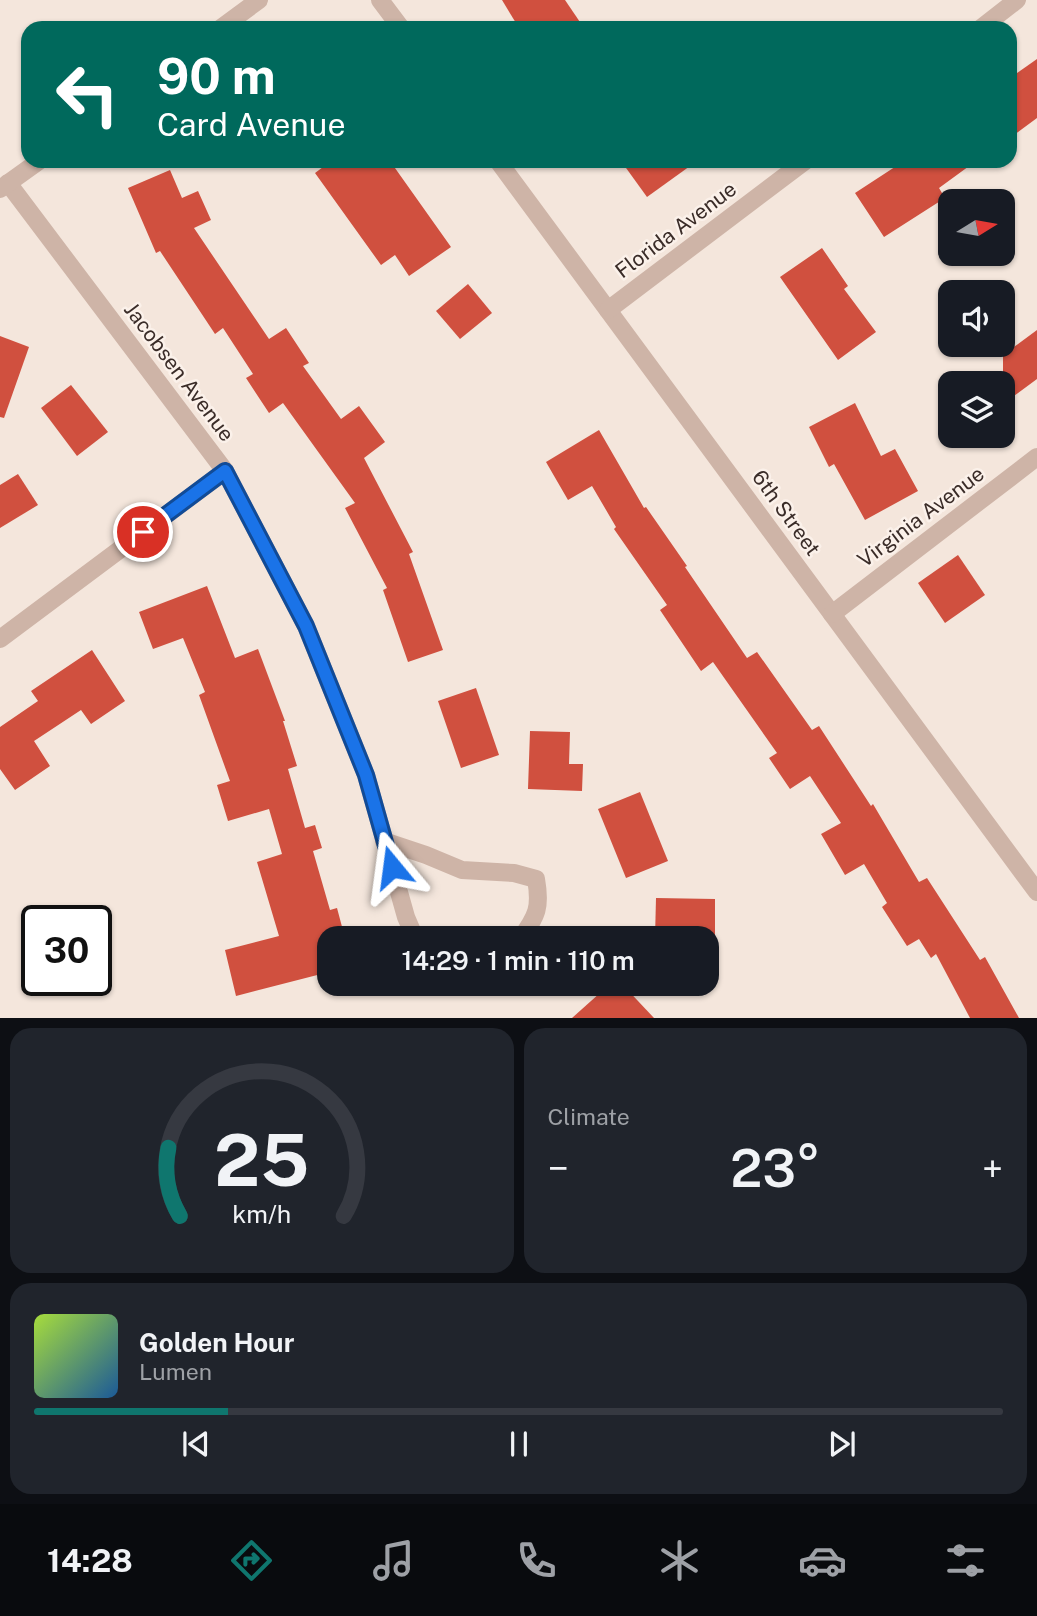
<!DOCTYPE html>
<meta charset="utf-8">
<style>
:root{--surface:#171b24;--page:#20242c;--text:#f1f3f6;--muted:#9ea1a6;--line:#363941;--accent:#0f766e}
body{margin:0;font-family:"Public Sans",sans-serif;background:var(--page);color:var(--text);height:100vh;display:flex;flex-direction:column;font-size:26px;white-space:nowrap}
*{box-sizing:border-box;margin:0}
p{font-size:23px;color:var(--muted)}
.icon{flex:none;width:38px;height:38px;fill:none;stroke:currentColor;stroke-width:2;stroke-linecap:round;stroke-linejoin:round}
.map{position:relative;height:1018px;overflow:hidden}
.panel{display:flex;flex-direction:column;gap:10px;padding:10px;background:#0d0f14;flex:1}
.panel>*{flex:none}
.guide{position:absolute;left:21px;top:21px;width:996px;height:147px;border-radius:21px;box-shadow:0 2px 5px #0004;background:#00695c;color:#fff;overflow:hidden}
.needle{width:46px;rotate:79deg}
.fabs{position:absolute;left:938px;top:189px;display:grid;gap:14px}
.fabs a{display:grid;place-items:center;width:77px;height:77px;border-radius:14px;background:var(--surface);box-shadow:0 2px 5px #0004;font-size:35px}
.speed{position:absolute;left:21px;top:905px;display:flex;gap:14px;font-size:35px;font-weight:700;text-align:center}
.speed>*{display:grid;place-content:center;width:91px;height:91px;border-radius:50%;background:var(--surface);box-shadow:0 2px 5px #0004;line-height:1}
.speed .limit{border:4px solid #111;border-radius:10px;background:#fff;color:#111}
.pin{position:absolute;display:grid;place-items:center;width:60px;height:60px;color:#fff;margin:-30px;border:4px solid #fff;border-radius:50%;box-shadow:0 2px 7px #0007}
.me{position:absolute;width:77px;margin:-38px;rotate:344deg;stroke-linejoin:round;filter:drop-shadow(0 0 5px #0008)}
.turn{display:flex;align-items:center;gap:24px;height:147px;padding:0 21px;font-size:32px}
.turn .icon{width:91px;height:91px;stroke-width:2.5}
.turn b{display:block;font-size:49px;line-height:60px}
.big{font-size:52px;font-weight:600;line-height:1.1}
.panel .widget{flex:1;display:flex;flex-direction:column;justify-content:center;gap:10px;min-width:0;padding:0 24px;border-radius:21px;background:var(--page)}
.panel .dial{align-items:center;gap:0}
.dial svg{height:182px;overflow:visible;fill:none;stroke:var(--line);stroke-width:7;stroke-linecap:round;text-anchor:middle}
.dial text{fill:var(--text);stroke:none}
.song{display:flex;align-items:center;gap:21px}
.cover{width:84px;height:84px;border-radius:10px;background:linear-gradient(135deg,hsl(80 70% 55%),hsl(210 70% 35%))}
.played{height:7px;border-radius:4px;background:linear-gradient(90deg,var(--accent) 20%,var(--line) 20%)}
.keys{display:flex;justify-content:space-around;direction:ltr}
.heat{display:flex;justify-content:space-between;align-items:center;font-size:38px;direction:ltr}
.panel .tiles{flex:1;display:grid;gap:10px;grid-template-columns:1fr 1fr}
.widget:last-child{grid-column:span 2}
.trip{position:absolute;left:317px;top:926px;width:402px;height:70px;border-radius:21px;background:var(--surface);box-shadow:0 2px 5px #0004;font-weight:600;line-height:70px;text-align:center}
.dock{display:flex;height:112px;justify-content:space-around;align-items:center;background:#090b0e;color:var(--muted)}
.dock .icon{width:49px;height:49px}
.dock .current{color:var(--accent)}
.dock b{font-size:32px;color:var(--text)}
.map>svg:first-child{display:block}
.building{fill:#d0503f}
.lines{fill:none;stroke-linecap:round;stroke-linejoin:round}
.minor{stroke:#ceb4a7;stroke-width:18}
.route-casing{stroke:#114b97;stroke-width:18}
.route{stroke:#1a73e8;stroke-width:12}
.labels{text-anchor:middle;stroke-width:5;stroke-linejoin:round;paint-order:stroke}
.street-label{font-size:21px;fill:#3a2c28;stroke:#fbf1ea}
</style>
<div class="map">
<svg width="1037" height="1018" viewBox="0 0 1037 1018">
<rect width="100%" height="100%" fill="#f4e6dc"/>
<!-- building -->
<g class="building">
<path d="M502,0H565L584,28H519Z"/>
<path d="M1037,59V118L1010,138V78Z"/>
<path d="M331,161H390L451,247L409,276L395,255L381,265L315,173Z"/>
<path d="M621,161H697L647,197Z"/>
<path d="M904,161H976L939,188L945,198L884,237L855,193Z"/>
<path d="M170,170L182,198L198,191L211,220L194,228L269,339L286,328L309,363L303,366L341,419L359,406L385,442L364,458L413,552L409,554L443,650L408,662L383,590L387,588L345,508L355,503L283,403L269,413L246,378L253,374L223,328L215,334L160,251L156,253L128,188Z"/>
<path d="M822,248L848,286L844,289L876,332L838,360L780,277Z"/>
<path d="M468,284L492,313L460,339L436,311Z"/>
<path d="M1037,330V379L1003,404V355Z"/>
<path d="M0,336L29,347L4,418L0,417Z"/>
<path d="M71,385L108,432L77,456L41,408Z"/>
<path d="M855,403L881,456L895,449L918,491L865,520L834,464L829,467L809,427Z"/>
<path d="M599,430L644,508L646,507L687,566L685,567L747,658L757,652L812,730L819,726L871,806L873,804L919,882L927,878L980,960L985,957L1019,1018H970L936,954L931,958L919,939L907,946L882,907L887,903L864,864L845,875L821,834L841,823L810,776L790,789L769,758L777,753L713,662L701,671L660,610L667,605L614,529L616,527L592,486L568,500L546,462Z"/>
<path d="M18,474L38,505L0,528V485Z"/>
<path d="M958,555L985,595L945,623L918,583Z"/>
<path d="M207,586L235,658L258,649L285,721H283L297,766L288,769L305,828L315,825L322,848L313,851L330,910L337,908L345,938H329V972L236,996L225,950L279,936L257,862L282,854L269,809L228,821L217,785L230,781L199,695L205,692L183,638L153,649L139,612Z"/>
<path d="M92,650L125,701L91,724L81,710L34,741L50,766L15,790L0,769V727L38,701L31,691Z"/>
<path d="M476,688L499,755L461,768L438,701Z"/>
<path d="M530,731L570,732L569,764H583L582,791L528,789Z"/>
<path d="M640,792L668,861L626,878L598,809Z"/>
<path d="M656,898L715,899V938H655Z"/>
<path d="M610,984H622L654,1018H572Z"/>
</g>
<g class="lines">
<!-- minor -->
<g class="minor">
<path d="M380,0L401,28"/>
<path d="M221,28L259,0"/>
<path d="M981,28L1017,0"/>
<path d="M498,161L1037,892"/>
<path d="M8,183L225,471L306,626L366,775L406,917L415,938"/>
<path d="M0,189L39,161"/>
<path d="M608,310L805,161"/>
<path d="M832,614L1037,457"/>
<path d="M0,639L225,471"/>
<path d="M384,841L426,855L462,870L514,873L536,879C541,907 537,916 521,938"/>
</g>
</g>
<g class="lines">
<!-- route casing -->
<g class="route-casing">
<path id="route" d="M143,532L225,471L306,626L366,775L392,867"/>
</g>
<!-- route -->
<use href="#route" class="route"/>
</g>
<g class="labels">
<!-- street labels -->
<g class="street-label">
<text transform="translate(676 230) rotate(-37)" y="7">Florida Avenue</text>
<text transform="translate(179 372) rotate(53)" y="7">Jacobsen Avenue</text>
<text transform="translate(786 513) rotate(54)" y="7">6th Street</text>
<text transform="translate(921 517) rotate(-37)" y="7">Virginia Avenue</text>
</g>
</g>
</svg>
<div class="fabs">
<a><svg class="needle" viewBox="-14 -14 28 28"><path d="M0-13l5 13h-10z" fill="#e53935"/><path d="M0 13l5-13h-10z" fill="#9ea1a6"/></svg></a>
<a><svg class="icon" aria-label="sound" viewBox="0 0 24 24"><path d="M4 9h4l5-4v14l-5-4H4zM17 9q2 3 0 6"/></svg></a>
<a><svg class="icon" aria-label="layers" viewBox="0 0 24 24"><path d="M12 4l9 5-9 5-9-5zM3 14l9 5 9-5"/></svg></a>
</div>
<div class="speed"><div class="limit">30</div></div>
<div class="pin" style="left:143px;top:532px;background:#d93025"><svg class="icon" aria-label="arrive" viewBox="0 0 24 24"><path d="M6 21V4h12l-3 4 3 4H6"/></svg></div>
<svg class="me" style="left:392px;top:867px" viewBox="-20 -20 40 40"><path d="M0-17L14 15 0 8-14 15z" fill="#1a73e8" stroke="#fff" stroke-width="4"/></svg>
<div class="trip">14:29 · 1 min · 110 m</div>
<div class="guide">
<div class="turn"><svg class="icon" aria-label="left" viewBox="0 0 24 24"><path d="M17 20v-9H6M10 6l-5 5 5 5"/></svg><div><b>90 m</b>Card Avenue</div></div>
</div>
</div>
<section class="panel">
<div class="tiles">
<div class="widget dial"><svg viewBox="0 0 100 80">
<path d="M14 69A42 42 0 1 1 86 69"/>
<path d="M14 69A42 42 0 0 1 9 39" stroke="#0f766e"/>
<text x="50" y="56" font-size="32" font-weight="700">25</text>
<text x="50" y="72" font-size="11">km/h</text>
</svg></div>
<div class="widget"><p>Climate</p>
<div class="heat"><a>−</a><b class="big">23°</b><a>+</a></div>
</div>
<div class="widget">
<div class="song"><i class="cover"></i><div><b>Golden Hour</b><p>Lumen</p></div></div>
<div class="played"></div>
<div class="keys"><svg class="icon" aria-label="previous" viewBox="0 0 24 24"><path d="M18 5L8 12l10 7zM5 5v14"/></svg><svg class="icon" aria-label="pause" viewBox="0 0 24 24"><path d="M8 5v14M16 5v14"/></svg><svg class="icon" aria-label="next" viewBox="0 0 24 24"><path d="M6 5l10 7-10 7zM19 5v14"/></svg></div>
</div>
</div>
</section>
<nav class="dock">
<b>14:28</b>
<svg class="icon current" aria-label="directions" viewBox="0 0 24 24"><path d="M12 3l9 9-9 9-9-9zM9 14v-3h6M13 9l2 2-2 2"/></svg>
<svg class="icon" aria-label="music" viewBox="0 0 24 24"><path d="M9 18V5l10-2v13"/><circle cx="6" cy="18" r="3"/><circle cx="16" cy="16" r="3"/></svg>
<svg class="icon" aria-label="phone" viewBox="0 0 24 24"><path d="M5 4h4l2 5-3 2q2 4 5 5l2-3 5 2v4C11 20 4 13 5 4z"/></svg>
<svg class="icon" aria-label="climate" viewBox="0 0 24 24"><path d="M12 3v18M4 7l16 10M4 17L20 7"/></svg>
<svg class="icon" aria-label="car" viewBox="0 0 24 24"><path d="M5 17H2v-5l4-1 3-4h7l3 4 3 1v5h-3M9 17h6M6 11h13"/><circle cx="7" cy="17" r="2"/><circle cx="17" cy="17" r="2"/></svg>
<svg class="icon" aria-label="filters" viewBox="0 0 24 24"><path d="M4 7h16M4 17h16"/><circle cx="9" cy="7" r="2"/><circle cx="15" cy="17" r="2"/></svg>
</nav>
